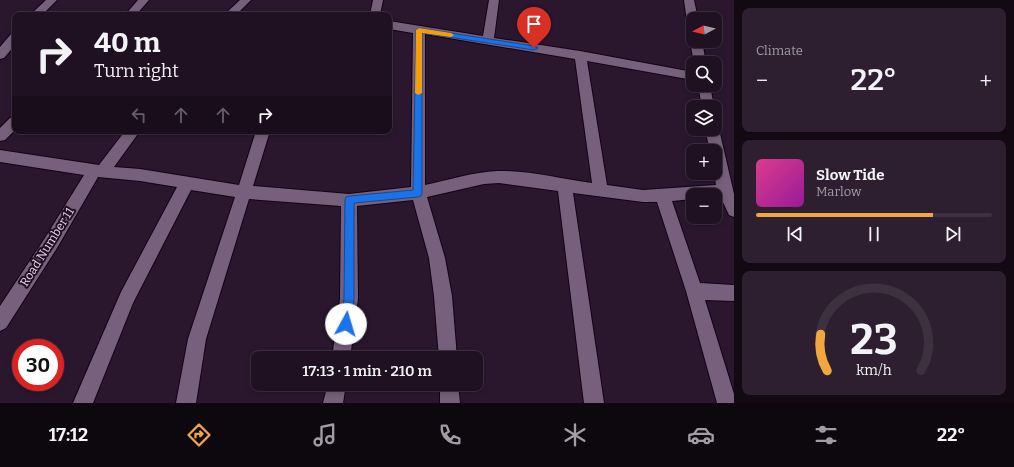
<!DOCTYPE html>
<meta charset="utf-8">
<style>
:root{--surface:#201122;--page:#2d1f2f;--text:#f1f3f6;--muted:#a29da5;--line:#3d3140;--accent:#f1a640}
body{margin:0;font-family:Bitter,serif;background:var(--page);color:var(--text);height:100vh;display:flex;flex-direction:column;font-size:15px;white-space:nowrap}
*{box-sizing:border-box;margin:0}
p{font-size:13px;color:var(--muted)}
.icon{flex:none;width:22px;height:22px;fill:none;stroke:currentColor;stroke-width:2;stroke-linecap:round;stroke-linejoin:round}
.map{position:relative;flex:1;overflow:hidden}
.details{display:flex;flex-direction:column;gap:8px;padding:8px;background:#120913;width:280px}
.details>*{flex:none}
.banner{position:absolute;left:12px;top:12px;width:380px;height:122px;border-radius:8px;box-shadow:0 2px 6px #0003,0 0 0 1px var(--line);background:#201122;color:var(--text);overflow:hidden}
.needle{width:26px;rotate:263deg}
.buttons{position:absolute;left:686px;top:12px;display:grid;gap:8px}
.buttons a{display:grid;place-items:center;width:36px;height:36px;border-radius:8px;background:var(--surface);box-shadow:0 2px 6px #0003,0 0 0 1px var(--line);font-size:20px}
.speed{position:absolute;left:12px;top:339px;display:flex;gap:8px;font-size:20px;font-weight:700;text-align:center}
.speed>*{display:grid;place-content:center;width:52px;height:52px;border-radius:50%;background:var(--surface);box-shadow:0 2px 6px #0003,0 0 0 1px var(--line);line-height:1}
.speed .limit{border:6px solid #d22;background:#fff;color:#111}
.pin{position:absolute;display:grid;place-items:center;width:34px;height:34px;color:#fff;margin:-41px -17px;border-radius:50% 50% 50% 0;rotate:-45deg;box-shadow:0 0 4px #0007}
.pin .icon{rotate:45deg}
.me{position:absolute;width:44px;margin:-22px;rotate:6deg;stroke-linejoin:round;filter:drop-shadow(0 0 3px #0008)}
.turn{display:flex;align-items:center;gap:14px;height:84px;padding:0 16px;font-size:18px}
.turn .icon{width:52px;height:52px;stroke-width:2.5}
.turn b{display:block;font-size:28px;line-height:34px}
.lanes{display:flex;align-items:center;height:38px;padding:0 16px;background:#0003;justify-content:center;gap:20px;direction:ltr}
.lanes .off{opacity:.35}
.big{font-size:30px;font-weight:600;line-height:1.1}
.details .card{flex:1;display:flex;flex-direction:column;justify-content:center;gap:6px;min-width:0;padding:0 14px;border-radius:8px;background:var(--page)}
.details .dial{align-items:center;gap:0}
.dial svg{height:104px;overflow:visible;fill:none;stroke:var(--line);stroke-width:7;stroke-linecap:round;text-anchor:middle}
.dial text{fill:var(--text);stroke:none}
.song{display:flex;align-items:center;gap:12px}
.cover{width:48px;height:48px;border-radius:6px;background:linear-gradient(135deg,hsl(330 70% 55%),hsl(300 70% 35%))}
.played{height:4px;border-radius:2px;background:linear-gradient(90deg,var(--accent) 75%,var(--line) 75%)}
.keys{display:flex;justify-content:space-around;direction:ltr}
.heat{display:flex;justify-content:space-between;align-items:center;font-size:22px;direction:ltr}
.trip{position:absolute;left:251px;top:351px;width:232px;height:40px;border-radius:8px;background:var(--surface);box-shadow:0 2px 6px #0003,0 0 0 1px var(--line);font-weight:600;line-height:40px;text-align:center}
.tab-bar{display:flex;height:64px;justify-content:space-around;align-items:center;background:#0d070e;color:var(--muted)}
.tab-bar .icon{width:28px;height:28px}
.tab-bar .selected{color:var(--accent)}
.tab-bar b{font-size:18px;color:var(--text)}
main{display:flex;flex:1;min-height:0}
.map>svg:first-child{display:block}
.lines{fill:none;stroke-linecap:round;stroke-linejoin:round}
.minor-casing{stroke:#120316;stroke-width:2}
.minor{fill:#77607b;fill-rule:evenodd}
.route{fill:#1a73e8;stroke:#114b97}
.slow{fill:#f59e0b}
.labels{text-anchor:middle;stroke-width:4;stroke-linejoin:round;paint-order:stroke}
.street-label{font-size:12px;fill:#e8dbea;stroke:#210e24}
</style>
<main>
<div class="map">
<svg width="734" height="403" viewBox="0 0 734 403">
<rect width="100%" height="100%" fill="#2a172e"/>
<g class="lines">
<!-- minor casing -->
<g class="minor-casing">
<g id="minor">
<path d="M46,0H57L42,15H30Z"/>
<path d="M138,0H149L136,15H125Z"/>
<path d="M240,0H251L236,15H224Z"/>
<path d="M373,0H383L380,15H370Z"/>
<path d="M489,0H499L494,38L580,51L693,72V80L587,61L607,185L643,190L716,185L714,173L715,151H710L705,129H715V125L719,129L734,194V217L729,215L721,198H715V195H693V199L672,201L700,283L734,285V301L705,300L734,394V403H717L686,291L657,202H643L573,193L604,403H584L558,191L499,183L484,184L427,197L445,258L452,296L457,358H439L434,296L429,258L413,200L357,206L358,299L350,358H332L340,299L341,206L249,199L206,339L196,403H176L188,339L235,197L191,190L133,303L93,403H73L121,292L177,187L140,181L98,177L57,248L6,328L0,331V306L45,238L84,175L0,162V150L99,165L125,131H140L114,167L140,169L239,185L256,131H270L253,186L349,194L411,187L413,33L389,29V21L483,36ZM425,34L575,59L592,183C562,179 527,170 497,171C473,172 449,180 425,185Z"/>
<path d="M684,0H694L698,19H693V25L689,24L687,21Z"/>
<path d="M15,33V45L4,58L0,59V47L11,34Z"/>
<path d="M693,38V41H702L706,63H694L690,41Z"/>
<path d="M698,85H710L714,107H702Z"/>
<path d="M15,117V130L5,140L0,141V128L10,118Z"/>
<path d="M328,384H346L343,403H323Z"/>
<path d="M440,384H458L460,403H440Z"/>
</g>
</g>
<!-- minor -->
<use href="#minor" class="minor"/>
</g>
<!-- route -->
<path class="route" d="M419,28L534,46L538,48L534,50L422,33V193L421,196L418,197L354,203V299L352,324L350,328L346,329L343,328L341,324L344,299L345,200L346,197L350,196L413,190L416,30Z"/>
<!-- slow -->
<path class="slow" d="M419,28L451,33L454,35L451,37L422,33V93L418,95L415,93L416,30Z"/>
<g class="labels">
<!-- street labels -->
<g class="street-label">
<text transform="translate(47 247) rotate(-58)" y="4">Road Number 11</text>
</g>
</g>
</svg>
<div class="buttons">
<a><svg class="needle" viewBox="-14 -14 28 28"><path d="M0-13l5 13h-10z" fill="#e53935"/><path d="M0 13l5-13h-10z" fill="#a29da5"/></svg></a>
<a><svg class="icon" aria-label="search" viewBox="0 0 24 24"><circle cx="10" cy="10" r="6"/><path d="M15 15l6 6"/></svg></a>
<a><svg class="icon" aria-label="layers" viewBox="0 0 24 24"><path d="M12 4l9 5-9 5-9-5zM3 14l9 5 9-5"/></svg></a>
<a>+</a>
<a>−</a>
</div>
<div class="speed"><div class="limit">30</div></div>
<div class="pin" style="left:534px;top:48px;background:#d93025"><svg class="icon" aria-label="arrive" viewBox="0 0 24 24"><path d="M6 21V4h12l-3 4 3 4H6"/></svg></div>
<svg class="me" style="left:346px;top:324px" viewBox="-20 -20 40 40"><circle r="19" fill="#fff"/><path d="M0-13L10 11 0 6-10 11z" fill="#1a73e8"/></svg>
<div class="trip">17:13 · 1 min · 210 m</div>
<div class="banner">
<div class="turn"><svg class="icon" aria-label="right" viewBox="0 0 24 24"><path d="M7 20v-9h11M14 6l5 5-5 5"/></svg><div><b>40 m</b>Turn right</div></div>
<div class="lanes"><svg class="icon off" aria-label="left" viewBox="0 0 24 24"><path d="M17 20v-9H6M10 6l-5 5 5 5"/></svg><svg class="icon off" aria-label="ahead" viewBox="0 0 24 24"><path d="M12 20V5M6 11l6-6 6 6"/></svg><svg class="icon off" aria-label="ahead" viewBox="0 0 24 24"><path d="M12 20V5M6 11l6-6 6 6"/></svg><svg class="icon" aria-label="right" viewBox="0 0 24 24"><path d="M7 20v-9h11M14 6l5 5-5 5"/></svg></div>
</div>
</div>
<section class="details">
<div class="card"><p>Climate</p>
<div class="heat"><a>−</a><b class="big">22°</b><a>+</a></div>
</div>
<div class="card">
<div class="song"><i class="cover"></i><div><b>Slow Tide</b><p>Marlow</p></div></div>
<div class="played"></div>
<div class="keys"><svg class="icon" aria-label="previous" viewBox="0 0 24 24"><path d="M18 5L8 12l10 7zM5 5v14"/></svg><svg class="icon" aria-label="pause" viewBox="0 0 24 24"><path d="M8 5v14M16 5v14"/></svg><svg class="icon" aria-label="next" viewBox="0 0 24 24"><path d="M6 5l10 7-10 7zM19 5v14"/></svg></div>
</div>
<div class="card dial"><svg viewBox="0 0 100 80">
<path d="M14 69A42 42 0 1 1 86 69"/>
<path d="M14 69A42 42 0 0 1 9 41" stroke="#f1a640"/>
<text x="50" y="56" font-size="32" font-weight="700">23</text>
<text x="50" y="72" font-size="11">km/h</text>
</svg></div>
</section>
</main>
<nav class="tab-bar">
<b>17:12</b>
<svg class="icon selected" aria-label="directions" viewBox="0 0 24 24"><path d="M12 3l9 9-9 9-9-9zM9 14v-3h6M13 9l2 2-2 2"/></svg>
<svg class="icon" aria-label="music" viewBox="0 0 24 24"><path d="M9 18V5l10-2v13"/><circle cx="6" cy="18" r="3"/><circle cx="16" cy="16" r="3"/></svg>
<svg class="icon" aria-label="phone" viewBox="0 0 24 24"><path d="M5 4h4l2 5-3 2q2 4 5 5l2-3 5 2v4C11 20 4 13 5 4z"/></svg>
<svg class="icon" aria-label="climate" viewBox="0 0 24 24"><path d="M12 3v18M4 7l16 10M4 17L20 7"/></svg>
<svg class="icon" aria-label="car" viewBox="0 0 24 24"><path d="M5 17H2v-5l4-1 3-4h7l3 4 3 1v5h-3M9 17h6M6 11h13"/><circle cx="7" cy="17" r="2"/><circle cx="17" cy="17" r="2"/></svg>
<svg class="icon" aria-label="filters" viewBox="0 0 24 24"><path d="M4 7h16M4 17h16"/><circle cx="9" cy="7" r="2"/><circle cx="15" cy="17" r="2"/></svg>
<b>22°</b>
</nav>
